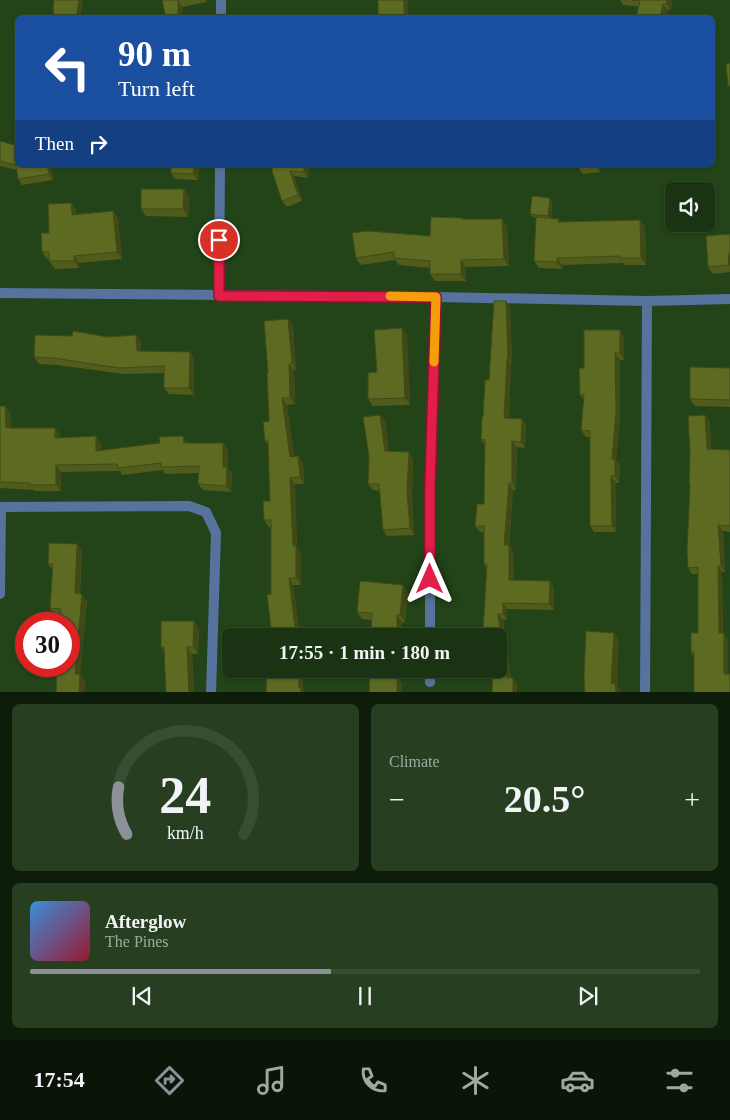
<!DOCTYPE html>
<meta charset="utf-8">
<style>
:root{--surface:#1a3312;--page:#273f20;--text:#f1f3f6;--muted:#9faa9f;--line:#384e32;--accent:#8c9099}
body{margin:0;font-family:"Times New Roman",serif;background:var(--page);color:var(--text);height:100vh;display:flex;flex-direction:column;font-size:19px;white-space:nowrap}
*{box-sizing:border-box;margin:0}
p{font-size:16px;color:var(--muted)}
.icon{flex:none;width:28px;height:28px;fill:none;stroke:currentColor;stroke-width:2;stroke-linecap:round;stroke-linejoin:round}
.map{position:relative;height:692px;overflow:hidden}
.side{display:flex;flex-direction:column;gap:12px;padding:12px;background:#0e1c0a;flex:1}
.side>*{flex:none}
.top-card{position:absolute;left:15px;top:15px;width:700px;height:152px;border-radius:8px;box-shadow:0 1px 4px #0004,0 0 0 1px var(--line);background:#1a4fa0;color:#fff;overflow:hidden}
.buttons{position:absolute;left:665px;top:182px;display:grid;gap:10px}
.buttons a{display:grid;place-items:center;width:50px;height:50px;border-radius:8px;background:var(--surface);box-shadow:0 1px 4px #0004,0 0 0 1px var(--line);font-size:25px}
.speed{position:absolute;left:15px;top:612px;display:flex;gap:10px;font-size:25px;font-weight:700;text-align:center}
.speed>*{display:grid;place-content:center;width:65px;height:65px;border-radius:50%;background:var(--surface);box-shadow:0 1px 4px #0004,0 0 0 1px var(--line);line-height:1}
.speed .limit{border:8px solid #d22;background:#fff;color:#111}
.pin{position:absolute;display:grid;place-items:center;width:42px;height:42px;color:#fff;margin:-21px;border:2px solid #fff;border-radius:50%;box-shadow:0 1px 5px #0007}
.me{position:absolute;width:55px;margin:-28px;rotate:0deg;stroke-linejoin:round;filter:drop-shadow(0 0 4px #0008)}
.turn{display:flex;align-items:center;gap:18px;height:105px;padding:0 20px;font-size:22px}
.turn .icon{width:65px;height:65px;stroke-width:2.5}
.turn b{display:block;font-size:35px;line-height:42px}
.then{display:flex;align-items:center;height:48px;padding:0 20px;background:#0003;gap:10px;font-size:19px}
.big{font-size:38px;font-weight:700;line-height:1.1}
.side .card{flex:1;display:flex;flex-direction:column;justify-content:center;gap:8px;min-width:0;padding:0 18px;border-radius:8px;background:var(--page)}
.side .dial{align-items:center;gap:0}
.dial svg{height:130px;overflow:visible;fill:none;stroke:var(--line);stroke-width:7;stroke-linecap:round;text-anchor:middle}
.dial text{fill:var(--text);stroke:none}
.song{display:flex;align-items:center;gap:15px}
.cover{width:60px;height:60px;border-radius:8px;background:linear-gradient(135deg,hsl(210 70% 55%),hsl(350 70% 35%))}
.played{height:5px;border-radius:2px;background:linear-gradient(90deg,var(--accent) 45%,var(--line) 45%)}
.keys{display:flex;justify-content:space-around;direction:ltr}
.heat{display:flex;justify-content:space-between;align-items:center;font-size:28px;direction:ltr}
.side .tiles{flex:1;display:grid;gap:12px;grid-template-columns:1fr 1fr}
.card:last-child{grid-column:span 2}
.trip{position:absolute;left:222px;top:628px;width:285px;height:50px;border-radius:8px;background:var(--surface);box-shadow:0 1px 4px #0004,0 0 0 1px var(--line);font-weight:700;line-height:50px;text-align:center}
.tab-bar{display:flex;height:80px;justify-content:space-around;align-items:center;background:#0a1407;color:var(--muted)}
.tab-bar .icon{width:35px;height:35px}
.tab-bar .active{color:var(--accent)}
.tab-bar b{font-size:22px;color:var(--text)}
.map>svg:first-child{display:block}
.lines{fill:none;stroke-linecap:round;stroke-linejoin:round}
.street{stroke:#57729d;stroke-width:10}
.wall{fill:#505b1c}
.shaded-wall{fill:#414a17}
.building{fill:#5d6a21;stroke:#414a17}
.route-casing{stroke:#92132f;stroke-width:12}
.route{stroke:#e11d48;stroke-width:9}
.slow{stroke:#f59e0b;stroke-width:9}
</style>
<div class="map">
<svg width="730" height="693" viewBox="0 0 730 693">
<rect width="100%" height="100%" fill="#224418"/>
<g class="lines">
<!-- street -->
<g class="street">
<path d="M221,18V0"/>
<path d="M0,293L436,297L647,301L645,693"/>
<path d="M219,296L220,165"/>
<path d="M647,301L730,299"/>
<path d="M0,507L189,506L206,512L216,533L211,693"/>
<path d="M0,594L1,507"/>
<path d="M430,636V484L436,297"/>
<path d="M430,669V682"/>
</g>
</g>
<!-- wall -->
<g class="wall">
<path d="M162,0H206L207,2L182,7V18H166Z"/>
<path d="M620,0H672L671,10L623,5Z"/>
<path d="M0,141L50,165L53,180L22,185L18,179L17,170L0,166Z"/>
<path d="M199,165L198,180L175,179L171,173Z"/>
<path d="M272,165H309L308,178L294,176L302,201L287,207L282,201Z"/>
<path d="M599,165L600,172L583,174L578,167Z"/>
<path d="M184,189L189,197L188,217L146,216L141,209Z"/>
<path d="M552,202L551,218L561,222L640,220L645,227L646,265H625L624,263L562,265V269L539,268L534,261L536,218L533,217L530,214Z"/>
<path d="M71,203L76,210V214L113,211L118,218L122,259L79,263V268L55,269L49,261V259H47L42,252L49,233Z"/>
<path d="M463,219L507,226L509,266L466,267V281H435L430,274V268L399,265L395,260L361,265L356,258L430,236Z"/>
<path d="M730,234V272L713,274L708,267Z"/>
<path d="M506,301L510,307L512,364H511L509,418L522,419L526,425L525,448L517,447L516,490H513L509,545L513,552L514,580L550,581L554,588V610L507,609V620H503L511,678L517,684L492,693L499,636L483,632L487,568L484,564V532H480L475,526L484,504L485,445L481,439L489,380Z"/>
<path d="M288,319L293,326L296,370H294L295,404L287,405L294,456H298L303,463L304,484H295L297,549L301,553V585H293L300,636H272L271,527H269L264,520L270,501L268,444L265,441L269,421L268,373Z"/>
<path d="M136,335L141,342V351L190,352L194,359V395L169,394L164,388V373L124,374L57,365L39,364L34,357L72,336L108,337Z"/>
<path d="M407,335L410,405L373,406L368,399L377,372Z"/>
<path d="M624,336V360H620V419L616,460L620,465L619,483H616V532H594L590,526V437H586L581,430L584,400L580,395L584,368Z"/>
<path d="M730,368V407L695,406L690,399Z"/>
<path d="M0,406H5L10,413L11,428H55L60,435V438L101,443V450L188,443H223L228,450V468L232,474L231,492L203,490L198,484L199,473L165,474L163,470L122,475L120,471L61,472V491H35L34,490L0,488Z"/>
<path d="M380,415L385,421L389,451L413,459L412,497L414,535L387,536L383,530L380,491L373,490L368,484Z"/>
<path d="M705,415L710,422L711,449L730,450V532L723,531L725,572H722L723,633L728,639V674L730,693L694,657L691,652L698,633V574H692L688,568L690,484L689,483Z"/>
<path d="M82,551L80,594L87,601L80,675L85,681L84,693H56L60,615L54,614L50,608L52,569L48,564Z"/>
<path d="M408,592L405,623L402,622V636H371L372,620L362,619L357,612Z"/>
<path d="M199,628L198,654H192L194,693H166L164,651L161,647Z"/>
</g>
<!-- shaded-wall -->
<g class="shaded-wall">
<path d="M79,0H83L80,18H76Z"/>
<path d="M404,0H408V18H406L404,15Z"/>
<path d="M667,0H672L671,10L666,4Z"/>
<path d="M178,1L182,7V18H178Z"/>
<path d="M663,4L668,10L666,18H660Z"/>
<path d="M47,165H50L53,180L49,174Z"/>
<path d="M194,165H199L198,180L193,174Z"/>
<path d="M304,165H309L308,178L304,172Z"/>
<path d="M595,165H599L600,172Z"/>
<path d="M290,171L294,176L302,201L298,195Z"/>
<path d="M184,189L189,197L188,217L183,209Z"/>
<path d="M550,198L552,202L551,219L548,216Z"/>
<path d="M71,203L76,210L77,222L72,215Z"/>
<path d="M113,211L118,218L122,259L117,252Z"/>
<path d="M502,219L507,226L509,266L504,259Z"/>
<path d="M640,220L645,227L646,265L641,258Z"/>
<path d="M728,254L730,256V266L729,265Z"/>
<path d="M74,256L79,263V268L74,261Z"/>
<path d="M557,258L562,265V269L557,262Z"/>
<path d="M461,260L466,267V281L461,274Z"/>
<path d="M506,301L510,307L512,364L508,358Z"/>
<path d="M288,319L293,326L296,370L292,363Z"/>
<path d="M402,328L407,335L410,405L405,398Z"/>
<path d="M620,330L624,336V360L620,353Z"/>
<path d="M136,335L141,342V358L137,351Z"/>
<path d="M190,352L194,359V395L189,388Z"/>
<path d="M615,353L620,360V419L616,460L620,465L619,483L615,476L612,459Z"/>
<path d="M507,358L511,364L509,424L504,418Z"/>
<path d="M289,364L294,370L295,404L290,398Z"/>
<path d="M282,398L287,405L295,463L290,457Z"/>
<path d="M5,406L10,413L11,435L6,428Z"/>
<path d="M380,415L385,421L390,458L385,451Z"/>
<path d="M705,415L710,422L711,455L707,449Z"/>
<path d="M522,419L526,425L525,448L521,442Z"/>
<path d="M55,428L60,435V445L55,438Z"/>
<path d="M96,436L101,443V457L96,451Z"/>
<path d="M183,436L188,443H184Z"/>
<path d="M512,441L517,447L516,490L512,483Z"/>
<path d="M223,443L228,450V468L232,474L231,492L226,486L223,467Z"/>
<path d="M409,452L413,459L412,497L414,535L410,528L407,491Z"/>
<path d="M298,456L303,463L304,484L300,477Z"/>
<path d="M56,465L61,472V491L56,485Z"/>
<path d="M611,476L616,483V532L612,526Z"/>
<path d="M290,478L295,484L297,549L301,553V585L296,578L293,546Z"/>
<path d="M509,483L513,490L508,552L504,545Z"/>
<path d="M718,525L723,531L725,572L721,566Z"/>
<path d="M77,544L82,551L79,600L75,593Z"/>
<path d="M509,545L513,552L514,586L509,580Z"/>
<path d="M718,566L722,572L723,639L719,633Z"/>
<path d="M289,578L293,585L300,636H296Z"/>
<path d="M550,581L554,588V610L549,604Z"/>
<path d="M403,585L408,592L405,623L400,615Z"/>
<path d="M82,594L87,601L80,675L85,681L84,693H79L75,674Z"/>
<path d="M503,603L507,609V620L503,614Z"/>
<path d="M498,614L503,620L512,684L507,678Z"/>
<path d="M397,615L402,622V636H397Z"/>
<path d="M194,621L199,628L198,654L193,647Z"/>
<path d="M614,633L619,640L617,686L620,691V693H616L611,684Z"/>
<path d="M724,633L728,639V680L724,674Z"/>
<path d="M187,647L192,654L194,693H189Z"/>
<path d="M298,669H302L304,693H301L299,688Z"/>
<path d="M395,669H401L400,681L402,684V693H397L395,677Z"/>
<path d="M513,678L517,684V693H513Z"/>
</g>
<!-- building -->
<g class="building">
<path d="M54,0H79L76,18H54L53,7Z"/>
<path d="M162,0H180L178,1V18H166Z"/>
<path d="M378,0H404V15H407V18H367V15H378Z"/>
<path d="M632,0H667L666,4H663L660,18H636L640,1Z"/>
<path d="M730,63V86H728L726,64Z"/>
<path d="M0,141L18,146V165H47L49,174L18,179L16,165L0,161Z"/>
<path d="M171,165H194L193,174L171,173Z"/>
<path d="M272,165H304V172L290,171L298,195L282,201L272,171Z"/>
<path d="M578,165H595L578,167Z"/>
<path d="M141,189H184L183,209H141Z"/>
<path d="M532,196L550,198L548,216L530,214Z"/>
<path d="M71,203L72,215L113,211L117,252L74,256V261H49V252H42L41,233H49L48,204Z"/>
<path d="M431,217L462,218V219H502L504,259L461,260V274H430V261L394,258V252L356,258L352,233L368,231L430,236Z"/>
<path d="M536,217L559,219L558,222L640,220L641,258H620V256L557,258V262L534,261Z"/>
<path d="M730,234V254H728L729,265L708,267L706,236Z"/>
<path d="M494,301H506L508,358H507L504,418L522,419L521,442L512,441V483H509L504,545H509V580L550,581L549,604L503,603V614H498L507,678H513V693H492L493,669H499V636H479V633L483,632L487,564H484V526H475L477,504H484L485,440L481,439L482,417H483L485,380H489Z"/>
<path d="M288,319L292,363L289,364L290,398H282L290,457L298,456L300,477L290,478L293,546H296V578H289L296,636H272L267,595L271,594V520H264L263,501H270L268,441H265L263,422L269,421L267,373H268L264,321Z"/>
<path d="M402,328L405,398L368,399V373L377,372L374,330Z"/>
<path d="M584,330H620V353H615L616,413L612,459H615V476H611L612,526H590V431L581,430L584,395H580L579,368H584Z"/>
<path d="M73,331L108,337L136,335L137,351L190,352L189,388H164V366L119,368L53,358L34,357L35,335L72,336Z"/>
<path d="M690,367L730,368V400L690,399Z"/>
<path d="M0,406H5L6,428H55V438L96,436V451L160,443L159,437L183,436L184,443H223V467H227L226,486L198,484L199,466L161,467V463L118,468L117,464L56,465V485H30V483L0,482Z"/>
<path d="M380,415L385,451L409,452L407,491L410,528L383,530L379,484H368L369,457L363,417Z"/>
<path d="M705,415L707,449L730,450V526L718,525L721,566H718L719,633H724V674H730V693H694V652H691V633H698V567L688,568L687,551L690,483H689L690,451L688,416Z"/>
<path d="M49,543L77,544L75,593L82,594L75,674H80L79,693H56L57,666H69V624H59L61,609L50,608L53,564H48Z"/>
<path d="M360,581L403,585L400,615H397V636H371L372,613L357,612Z"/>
<path d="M161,621H194L193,647H187L189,693H166L164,647H161Z"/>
<path d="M586,631L614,633L611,684L615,683L616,693H585L584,675Z"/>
<path d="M267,669H298L299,688H301V693H266Z"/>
<path d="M370,669H395V677H397V693H369Z"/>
</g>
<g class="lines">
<!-- route casing -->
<g class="route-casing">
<path id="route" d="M219,240V296L436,297L430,484V579"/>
</g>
<!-- route -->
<use href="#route" class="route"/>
<!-- slow -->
<path class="slow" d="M390,296L436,297L434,362"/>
</g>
</svg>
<div class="buttons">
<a><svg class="icon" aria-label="sound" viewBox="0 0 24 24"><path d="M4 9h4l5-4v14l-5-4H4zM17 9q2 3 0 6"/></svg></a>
</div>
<div class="speed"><div class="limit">30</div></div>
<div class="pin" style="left:219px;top:240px;background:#d93025"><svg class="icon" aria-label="arrive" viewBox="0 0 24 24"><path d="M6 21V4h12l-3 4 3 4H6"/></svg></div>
<svg class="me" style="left:430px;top:579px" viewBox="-20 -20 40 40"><path d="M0-17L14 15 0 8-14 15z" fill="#e11d48" stroke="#fff" stroke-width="4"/></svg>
<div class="trip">17:55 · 1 min · 180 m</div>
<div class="top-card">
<div class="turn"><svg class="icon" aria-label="left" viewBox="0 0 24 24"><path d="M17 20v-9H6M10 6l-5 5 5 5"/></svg><div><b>90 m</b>Turn left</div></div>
<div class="then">Then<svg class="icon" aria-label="right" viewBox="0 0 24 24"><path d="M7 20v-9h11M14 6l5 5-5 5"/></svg></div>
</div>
</div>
<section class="side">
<div class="tiles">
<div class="card dial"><svg viewBox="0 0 100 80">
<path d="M14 69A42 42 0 1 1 86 69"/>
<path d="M14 69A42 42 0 0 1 9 40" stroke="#8c9099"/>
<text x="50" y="56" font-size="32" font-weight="700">24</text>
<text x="50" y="72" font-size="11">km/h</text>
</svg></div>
<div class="card"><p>Climate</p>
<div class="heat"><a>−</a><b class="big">20.5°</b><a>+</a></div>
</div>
<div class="card">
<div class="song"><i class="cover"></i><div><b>Afterglow</b><p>The Pines</p></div></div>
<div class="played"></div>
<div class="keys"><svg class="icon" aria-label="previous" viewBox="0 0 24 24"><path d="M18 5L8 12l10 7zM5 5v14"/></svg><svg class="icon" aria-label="pause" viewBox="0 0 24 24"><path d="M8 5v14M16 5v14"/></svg><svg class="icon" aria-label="next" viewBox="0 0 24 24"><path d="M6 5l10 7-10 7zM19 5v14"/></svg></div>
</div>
</div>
</section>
<nav class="tab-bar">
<b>17:54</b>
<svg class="icon active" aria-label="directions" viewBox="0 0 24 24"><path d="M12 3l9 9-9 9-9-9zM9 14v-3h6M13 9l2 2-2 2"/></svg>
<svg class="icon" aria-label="music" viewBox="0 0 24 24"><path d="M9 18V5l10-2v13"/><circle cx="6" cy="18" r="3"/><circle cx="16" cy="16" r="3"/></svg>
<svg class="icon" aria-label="phone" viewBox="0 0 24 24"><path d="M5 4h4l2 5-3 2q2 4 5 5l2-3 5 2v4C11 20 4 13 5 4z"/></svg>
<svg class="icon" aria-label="climate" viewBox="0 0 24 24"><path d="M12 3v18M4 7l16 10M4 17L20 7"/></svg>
<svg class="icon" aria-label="car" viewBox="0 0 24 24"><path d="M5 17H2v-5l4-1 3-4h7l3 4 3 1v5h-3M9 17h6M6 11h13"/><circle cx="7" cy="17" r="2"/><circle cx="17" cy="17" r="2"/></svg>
<svg class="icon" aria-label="filters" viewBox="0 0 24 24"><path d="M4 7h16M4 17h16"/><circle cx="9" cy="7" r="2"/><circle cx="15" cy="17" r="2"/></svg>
</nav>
